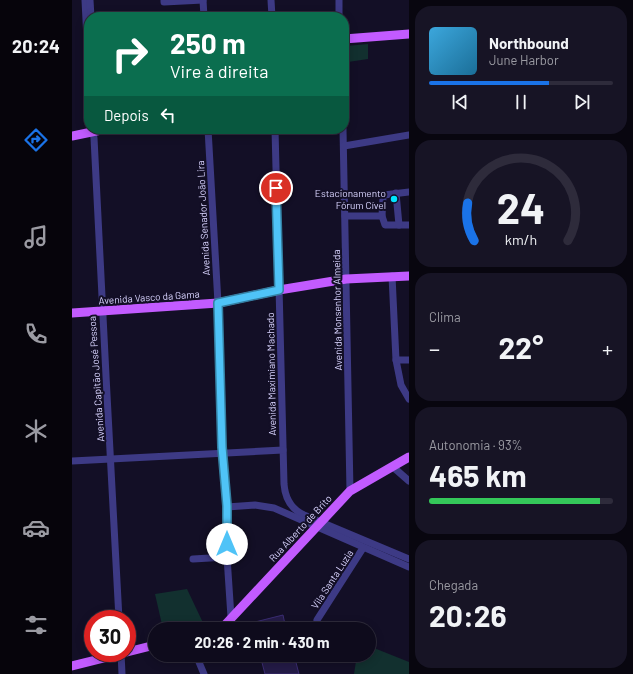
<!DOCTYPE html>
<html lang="pt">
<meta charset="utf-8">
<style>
:root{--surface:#0e0b1c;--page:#171425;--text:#f1f3f6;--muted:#9b9ba3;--line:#2e2b3b;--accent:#1a73e8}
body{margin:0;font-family:Barlow,sans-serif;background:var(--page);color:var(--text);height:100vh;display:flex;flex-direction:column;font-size:15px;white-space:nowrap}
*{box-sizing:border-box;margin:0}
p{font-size:13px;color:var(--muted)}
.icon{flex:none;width:22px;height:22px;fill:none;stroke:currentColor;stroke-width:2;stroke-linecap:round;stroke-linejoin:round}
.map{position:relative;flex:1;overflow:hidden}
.drawer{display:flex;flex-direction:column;gap:6px;padding:6px;background:#08060f;width:224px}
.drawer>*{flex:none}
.hud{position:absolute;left:12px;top:12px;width:265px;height:122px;border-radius:16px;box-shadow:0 2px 10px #0003,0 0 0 1px var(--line);background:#0b6e4f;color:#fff;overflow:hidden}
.speed{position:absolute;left:12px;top:610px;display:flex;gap:8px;font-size:20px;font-weight:700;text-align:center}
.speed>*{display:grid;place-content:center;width:52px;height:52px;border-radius:50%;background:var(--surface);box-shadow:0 2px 10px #0003,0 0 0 1px var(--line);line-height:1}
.speed .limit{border:6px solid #d22;background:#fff;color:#111}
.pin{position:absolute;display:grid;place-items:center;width:34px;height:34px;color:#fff;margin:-17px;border:2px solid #fff;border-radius:50%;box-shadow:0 1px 4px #0007}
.me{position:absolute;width:44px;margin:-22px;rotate:0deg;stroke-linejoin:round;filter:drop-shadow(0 0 3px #0008)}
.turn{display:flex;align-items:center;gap:14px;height:84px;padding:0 20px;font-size:18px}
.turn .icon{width:52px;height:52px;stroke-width:2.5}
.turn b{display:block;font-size:28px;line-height:34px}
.then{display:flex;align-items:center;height:38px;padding:0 20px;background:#0003;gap:8px;font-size:15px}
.big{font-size:30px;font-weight:700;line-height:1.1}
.drawer .card{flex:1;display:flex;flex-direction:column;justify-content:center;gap:6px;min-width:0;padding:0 14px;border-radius:16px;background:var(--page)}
.drawer .dial{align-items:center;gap:0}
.dial svg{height:104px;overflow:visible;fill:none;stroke:var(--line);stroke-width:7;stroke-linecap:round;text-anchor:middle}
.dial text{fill:var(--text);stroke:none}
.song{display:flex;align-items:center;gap:12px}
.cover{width:48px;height:48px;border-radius:6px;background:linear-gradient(135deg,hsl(200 70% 55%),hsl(200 70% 35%))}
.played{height:4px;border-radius:2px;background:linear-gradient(90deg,var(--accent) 65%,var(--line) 65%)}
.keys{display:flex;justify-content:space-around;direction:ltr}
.heat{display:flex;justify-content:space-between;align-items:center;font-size:22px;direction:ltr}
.charge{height:6px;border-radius:3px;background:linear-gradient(90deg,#34c759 93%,var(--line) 0)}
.trip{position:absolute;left:76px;top:622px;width:228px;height:40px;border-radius:20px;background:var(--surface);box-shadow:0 2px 10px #0003,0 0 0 1px var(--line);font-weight:700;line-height:40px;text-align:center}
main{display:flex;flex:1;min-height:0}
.menu{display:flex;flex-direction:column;width:72px;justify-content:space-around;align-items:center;background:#06040b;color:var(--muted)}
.menu .icon{width:28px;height:28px}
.menu .active{color:var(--accent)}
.menu b{font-size:18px;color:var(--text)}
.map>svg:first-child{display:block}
.green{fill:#12302f}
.building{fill:#241b47;stroke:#3b2d73}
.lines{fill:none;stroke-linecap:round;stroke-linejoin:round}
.minor{stroke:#3d3a85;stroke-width:7}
.major{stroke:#c25bff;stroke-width:9}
.route-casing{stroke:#337fa1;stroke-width:10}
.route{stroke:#4fc3f7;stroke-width:7}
.poi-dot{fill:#00e5ff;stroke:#130f26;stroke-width:1.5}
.labels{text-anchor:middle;stroke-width:4;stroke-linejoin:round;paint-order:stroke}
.poi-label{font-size:10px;fill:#d9d4ff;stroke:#130f26;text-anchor:end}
.street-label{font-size:10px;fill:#d9d4ff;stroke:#130f26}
</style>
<main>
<nav class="menu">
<b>20:24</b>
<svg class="icon active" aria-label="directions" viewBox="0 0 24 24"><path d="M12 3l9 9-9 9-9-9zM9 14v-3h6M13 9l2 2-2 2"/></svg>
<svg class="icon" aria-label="music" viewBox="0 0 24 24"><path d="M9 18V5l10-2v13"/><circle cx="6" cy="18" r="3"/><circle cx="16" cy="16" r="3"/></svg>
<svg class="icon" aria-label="phone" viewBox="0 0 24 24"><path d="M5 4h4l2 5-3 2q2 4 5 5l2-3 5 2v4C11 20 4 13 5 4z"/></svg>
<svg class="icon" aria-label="climate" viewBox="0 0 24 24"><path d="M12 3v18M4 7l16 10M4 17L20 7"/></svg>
<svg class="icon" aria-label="car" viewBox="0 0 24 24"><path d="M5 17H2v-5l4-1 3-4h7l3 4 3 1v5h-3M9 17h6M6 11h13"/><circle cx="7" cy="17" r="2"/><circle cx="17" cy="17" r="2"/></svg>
<svg class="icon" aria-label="filters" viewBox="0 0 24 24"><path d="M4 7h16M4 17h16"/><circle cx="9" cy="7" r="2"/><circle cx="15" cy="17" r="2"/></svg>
</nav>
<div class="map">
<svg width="337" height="674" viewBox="0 0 337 674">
<rect width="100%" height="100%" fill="#130f26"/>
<!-- green -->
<g class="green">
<path d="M296,44V59L276,62L274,46Z"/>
<path d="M115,589L133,627L121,629H91L83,594Z"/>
<path d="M297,646L337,662V674H282L285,655H297Z"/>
</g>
<!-- building -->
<g class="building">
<path d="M211,615L214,629H180L179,623Z"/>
<path d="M188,655H222L227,674H193Z"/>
</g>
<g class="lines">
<!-- minor -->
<g class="minor">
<path d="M13,0L17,80"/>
<path d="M18,0L19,17"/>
<path d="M92,0V2L131,0"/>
<path d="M131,0L132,17"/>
<path d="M199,0L200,17"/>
<path d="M267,0V17"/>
<path d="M20,129L22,138C29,298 39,459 47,619"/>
<path d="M136,129L146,303L150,447L155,507V557L159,617"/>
<path d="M203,129L212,484C213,497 219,509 232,515L337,559"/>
<path d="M271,129L278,491"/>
<path d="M272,146L337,135"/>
<path d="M337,192L312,195L311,197L310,216L313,225H337"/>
<path d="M324,193L327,225"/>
<path d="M273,216H310"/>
<path d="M320,276L324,360L329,385L337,399"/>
<path d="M324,360H337"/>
<path d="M0,461L211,450"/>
<path d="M321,467L337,481"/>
<path d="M155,507L183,505L202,508L337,567"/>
<path d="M121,559L155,557"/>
<path d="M245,620L291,548"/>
<path d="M49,653L50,674"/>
<path d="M124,655L132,674"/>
</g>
<!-- major -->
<g class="major">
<path d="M272,39L337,34"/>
<path d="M0,136L34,129"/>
<path d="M0,313L146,303L207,290L274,279L337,276"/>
<path d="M147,629L152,626L278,491L337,457"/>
<path d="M55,652L83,645"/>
<path d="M0,666L52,653"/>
</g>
</g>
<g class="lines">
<!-- route casing -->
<g class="route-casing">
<path id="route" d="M155,544V506L150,447L146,303L207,290L204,188"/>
</g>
<!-- route -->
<use href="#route" class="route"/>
</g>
<!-- markers -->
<circle class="poi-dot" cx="322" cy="199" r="4"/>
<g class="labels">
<!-- poi labels -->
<g class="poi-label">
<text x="314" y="197">Estacionamento<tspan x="314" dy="12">Fórum Cível</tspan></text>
</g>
<!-- street labels -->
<g class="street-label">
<text transform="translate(131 218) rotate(-93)" y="4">Avenida Senador João Lira</text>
<text transform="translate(77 297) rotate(-4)" y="4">Avenida Vasco da Gama</text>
<text transform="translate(265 310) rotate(-91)" y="4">Avenida Monsenhor Almeida</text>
<text transform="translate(199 374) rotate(-91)" y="4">Avenida Maximiano Machado</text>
<text transform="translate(24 379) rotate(-94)" y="4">Avenida Capitão José Pessoa</text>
<text transform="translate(228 528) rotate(-47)" y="4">Rua Alberto de Brito</text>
<text transform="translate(260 579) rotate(-57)" y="4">Vila Santa Luzia</text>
</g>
</g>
</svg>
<div class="speed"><div class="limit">30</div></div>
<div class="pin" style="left:204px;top:188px;background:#d93025"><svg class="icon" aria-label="arrive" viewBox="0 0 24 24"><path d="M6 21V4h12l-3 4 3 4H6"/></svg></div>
<svg class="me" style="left:155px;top:544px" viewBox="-20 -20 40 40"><circle r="19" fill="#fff"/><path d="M0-13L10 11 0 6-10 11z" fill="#4fc3f7"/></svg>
<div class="trip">20:26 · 2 min · 430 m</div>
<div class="hud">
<div class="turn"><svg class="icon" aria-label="right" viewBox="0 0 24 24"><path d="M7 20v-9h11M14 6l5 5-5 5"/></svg><div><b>250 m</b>Vire à direita</div></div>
<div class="then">Depois<svg class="icon" aria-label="left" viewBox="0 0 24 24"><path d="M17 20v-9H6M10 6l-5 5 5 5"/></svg></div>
</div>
</div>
<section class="drawer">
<div class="card">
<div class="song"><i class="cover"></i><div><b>Northbound</b><p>June Harbor</p></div></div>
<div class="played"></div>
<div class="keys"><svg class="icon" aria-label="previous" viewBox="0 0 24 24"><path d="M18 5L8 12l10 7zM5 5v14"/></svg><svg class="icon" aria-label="pause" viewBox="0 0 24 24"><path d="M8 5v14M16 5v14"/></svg><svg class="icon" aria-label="next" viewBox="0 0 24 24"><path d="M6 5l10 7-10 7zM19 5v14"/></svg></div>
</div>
<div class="card dial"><svg viewBox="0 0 100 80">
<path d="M14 69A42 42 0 1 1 86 69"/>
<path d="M14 69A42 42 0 0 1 9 40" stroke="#1a73e8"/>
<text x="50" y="56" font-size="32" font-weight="700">24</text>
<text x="50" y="72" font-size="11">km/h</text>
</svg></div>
<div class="card"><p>Clima</p>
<div class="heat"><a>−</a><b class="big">22°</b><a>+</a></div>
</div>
<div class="card"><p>Autonomia · 93%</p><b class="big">465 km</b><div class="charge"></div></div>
<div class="card"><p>Chegada</p><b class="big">20:26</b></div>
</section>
</main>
